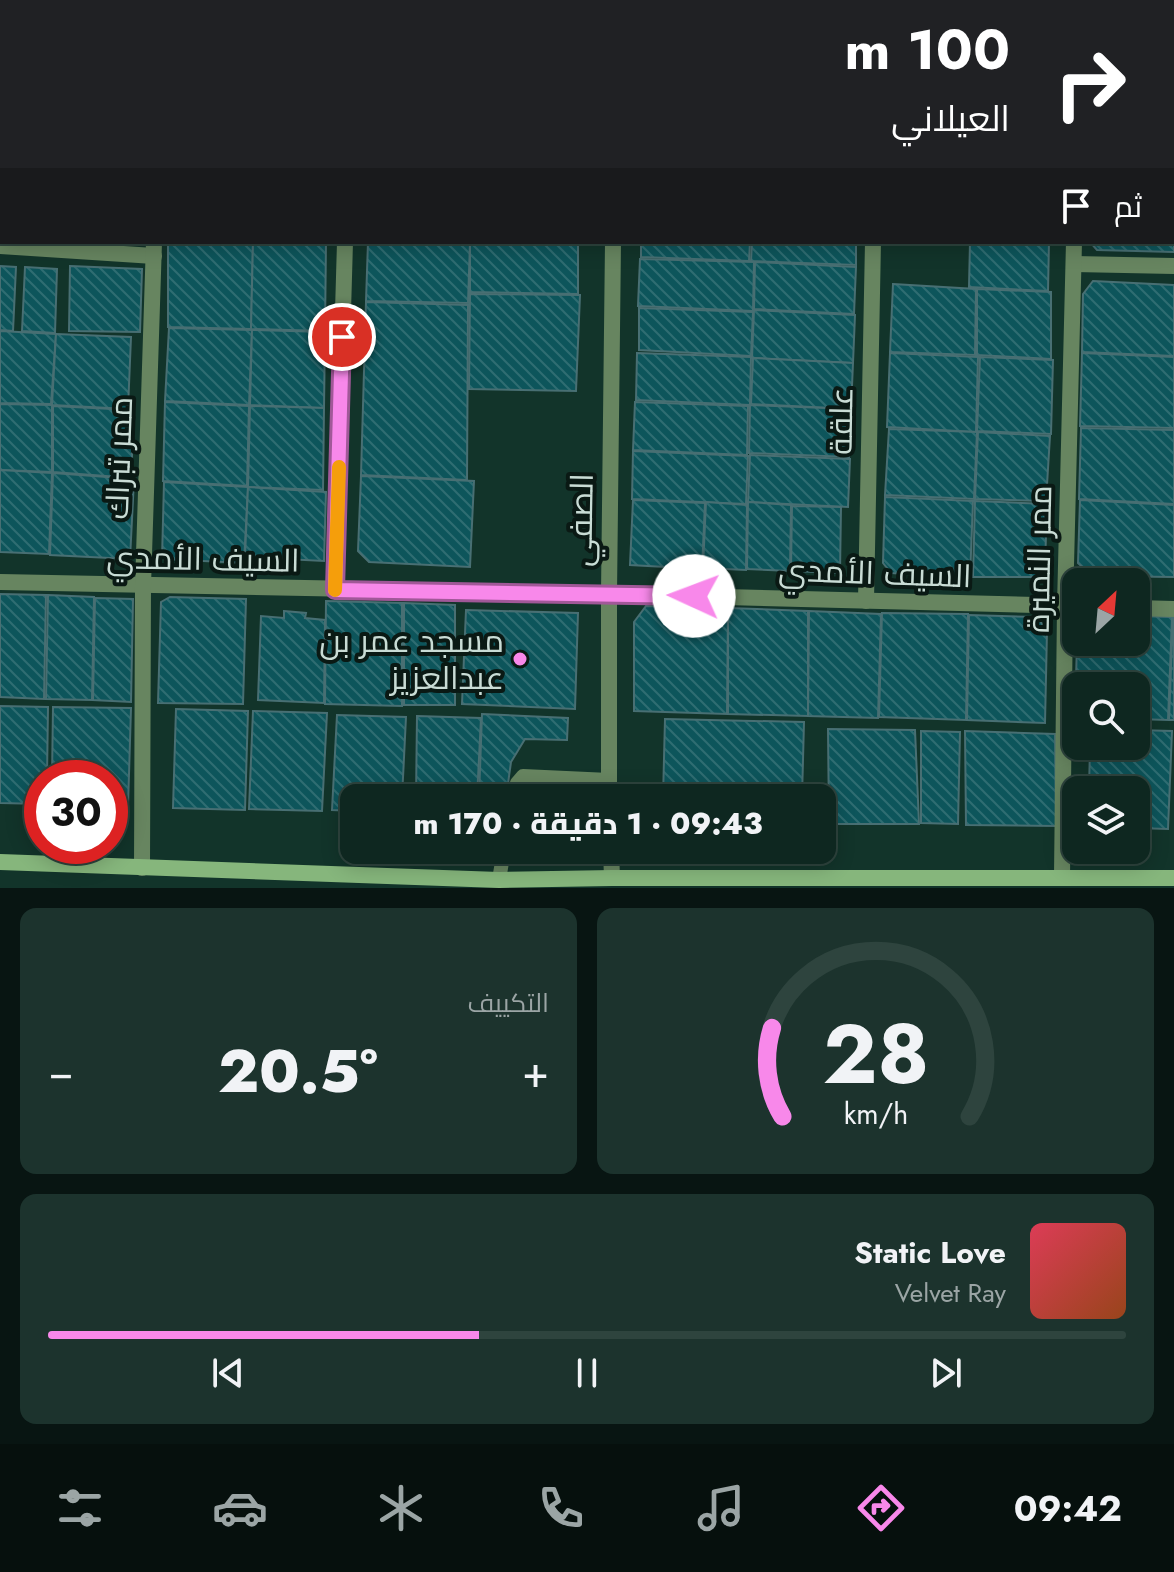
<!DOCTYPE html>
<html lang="ar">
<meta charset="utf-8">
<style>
:root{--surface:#0e2720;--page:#1c332d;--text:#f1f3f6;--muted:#9ba5a5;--line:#2e443e;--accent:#f888ea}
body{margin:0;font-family:Jost,Cairo,sans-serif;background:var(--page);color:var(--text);direction:rtl;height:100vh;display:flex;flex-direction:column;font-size:30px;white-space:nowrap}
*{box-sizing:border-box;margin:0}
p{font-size:26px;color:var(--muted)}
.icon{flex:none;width:44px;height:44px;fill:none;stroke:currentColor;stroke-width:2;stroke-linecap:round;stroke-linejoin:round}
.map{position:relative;height:888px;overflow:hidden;direction:ltr}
.side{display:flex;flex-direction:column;gap:20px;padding:20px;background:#081512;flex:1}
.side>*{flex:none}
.banner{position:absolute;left:0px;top:0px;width:1174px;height:244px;box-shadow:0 4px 20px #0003,0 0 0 2px var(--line);direction:rtl;background:#202124;color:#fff;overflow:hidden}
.needle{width:52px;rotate:26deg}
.tools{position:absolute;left:1062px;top:568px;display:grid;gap:16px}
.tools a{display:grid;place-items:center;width:88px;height:88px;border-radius:16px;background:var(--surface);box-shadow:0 4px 20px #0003,0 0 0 2px var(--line);font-size:40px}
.speed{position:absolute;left:24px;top:760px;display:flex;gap:16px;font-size:40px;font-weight:700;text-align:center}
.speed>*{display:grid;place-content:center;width:104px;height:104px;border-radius:50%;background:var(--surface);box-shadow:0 4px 20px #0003,0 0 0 2px var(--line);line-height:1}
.speed .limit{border:12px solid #d22;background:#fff;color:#111}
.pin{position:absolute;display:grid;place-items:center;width:68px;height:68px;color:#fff;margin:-34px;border:4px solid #fff;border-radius:50%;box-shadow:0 2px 8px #0007}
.me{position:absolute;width:88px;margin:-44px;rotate:272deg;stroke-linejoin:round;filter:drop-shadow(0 0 6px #0008)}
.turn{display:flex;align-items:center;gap:28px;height:168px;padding:0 32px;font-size:36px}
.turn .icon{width:104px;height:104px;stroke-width:2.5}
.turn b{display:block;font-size:56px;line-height:68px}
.then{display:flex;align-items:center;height:76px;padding:0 32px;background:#0003;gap:16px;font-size:30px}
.big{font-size:60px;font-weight:800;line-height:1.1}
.side .tile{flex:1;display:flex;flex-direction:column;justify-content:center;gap:12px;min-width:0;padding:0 28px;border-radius:16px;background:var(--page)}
.side .dial{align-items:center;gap:0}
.dial svg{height:208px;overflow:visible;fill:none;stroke:var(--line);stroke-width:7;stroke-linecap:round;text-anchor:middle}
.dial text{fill:var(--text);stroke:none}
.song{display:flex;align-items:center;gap:24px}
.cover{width:96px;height:96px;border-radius:12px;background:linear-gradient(135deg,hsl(350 70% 55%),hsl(20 70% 35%))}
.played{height:8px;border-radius:4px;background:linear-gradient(90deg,var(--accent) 40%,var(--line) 40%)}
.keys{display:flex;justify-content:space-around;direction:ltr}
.heat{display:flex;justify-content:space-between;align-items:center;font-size:44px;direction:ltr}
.side .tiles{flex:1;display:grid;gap:20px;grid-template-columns:1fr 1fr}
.tile:last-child{grid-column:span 2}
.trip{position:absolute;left:340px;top:784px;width:496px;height:80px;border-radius:16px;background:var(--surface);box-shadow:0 4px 20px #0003,0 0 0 2px var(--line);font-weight:800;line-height:80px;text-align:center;direction:rtl}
.dock{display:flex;height:128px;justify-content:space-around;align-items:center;background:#06100d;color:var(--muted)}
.dock .icon{width:56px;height:56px}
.dock .on{color:var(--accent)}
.dock b{font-size:36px;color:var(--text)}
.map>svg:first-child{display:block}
.building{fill:url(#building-back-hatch);stroke:#486f73;stroke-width:2}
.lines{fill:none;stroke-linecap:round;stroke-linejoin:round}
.lane{stroke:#678560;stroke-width:14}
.street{stroke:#678560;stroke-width:16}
.secondary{stroke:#86b67c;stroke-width:16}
.route-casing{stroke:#a15898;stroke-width:20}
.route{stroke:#f888ea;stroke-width:14}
.slow{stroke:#f59e0b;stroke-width:14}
.poi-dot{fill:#f888ea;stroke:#0a1914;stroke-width:3}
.labels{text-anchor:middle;stroke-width:8;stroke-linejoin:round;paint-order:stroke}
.street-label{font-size:32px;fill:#c9dcd5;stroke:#0a1914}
.poi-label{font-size:32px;fill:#c9dcd5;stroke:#0a1914;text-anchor:end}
</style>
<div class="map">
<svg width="1174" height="888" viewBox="0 0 1174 888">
<defs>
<pattern id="building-back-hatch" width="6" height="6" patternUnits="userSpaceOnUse" patternTransform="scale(2)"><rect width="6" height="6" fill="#0d555b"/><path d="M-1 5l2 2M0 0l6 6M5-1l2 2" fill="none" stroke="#2f6d72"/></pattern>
</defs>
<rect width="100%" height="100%" fill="#12342a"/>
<!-- building -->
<g class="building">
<path d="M0,0H41V2H2V97H0Z"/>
<path d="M488,0V2L374,1V0Z"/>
<path d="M496,0H587V2Z"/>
<rect x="645" y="0" width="109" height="2"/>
<rect x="756" y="0" width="100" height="2"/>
<rect x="1172" y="27" width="2" height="93"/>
<rect x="0" y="122" width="2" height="104"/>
<path d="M1172,147H1174V252L1097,250L1090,242H1172Z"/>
<path d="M168,242H253L251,329L168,327Z"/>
<path d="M253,242H326L325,331L251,329Z"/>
<path d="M368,242H470L468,303L366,301Z"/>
<path d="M470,242H578V294L470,292Z"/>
<path d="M641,242H750L749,261L641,257Z"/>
<path d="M752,242H856V265L751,261Z"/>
<path d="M970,242H1049L1048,291L969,287Z"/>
<path d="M640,259L754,262L753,311L638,306Z"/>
<path d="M755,262L856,267L854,314L754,309Z"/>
<path d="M0,266L16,267L13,331L0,330Z"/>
<path d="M70,266L142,269L140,332L69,331Z"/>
<path d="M25,267L57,269L55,333L22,331Z"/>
<path d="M1093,281L1174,285V356L1082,352L1083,294Z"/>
<path d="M893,284L976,289L975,355L890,352Z"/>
<path d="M977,289L1051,292V359L977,355Z"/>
<path d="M470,294L580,295L576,391L469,389Z"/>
<path d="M366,302L468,305L467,480L361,475Z"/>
<path d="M639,308L753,312L751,356L639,350Z"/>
<path d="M754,310L855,315L853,363L752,358Z"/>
<path d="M169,328L252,330L249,405L165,401Z"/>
<path d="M252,330L325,332L324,408L250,405Z"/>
<path d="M0,331L56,334L51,404L0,403Z"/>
<path d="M56,334L131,337L128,409L52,405Z"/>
<path d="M637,353L751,357L750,405L636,400Z"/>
<path d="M890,353L978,357L976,432L887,427Z"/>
<path d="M1082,353L1174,357V428L1080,426Z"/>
<path d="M980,357L1053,360L1051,434L977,431Z"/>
<path d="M753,358L853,363L851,409L751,404Z"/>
<path d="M165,402L249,406L247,486L163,481Z"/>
<path d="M635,402L748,406L747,455L633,450Z"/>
<path d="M0,404L52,405V472L0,470Z"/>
<path d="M750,405L851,409L849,457L749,453Z"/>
<path d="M53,406L132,410V478L53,472Z"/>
<path d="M250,406L324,408L323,490L248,487Z"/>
<path d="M1081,428L1174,430V504L1079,499Z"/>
<path d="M889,429L977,432L974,499L885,495Z"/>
<path d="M978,432L1050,436L1046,501L975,499Z"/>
<path d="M633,451L748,456L746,504L632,499Z"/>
<path d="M750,455L850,459L848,507L748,502Z"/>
<path d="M0,470L52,473L49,554L0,552Z"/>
<path d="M53,473L134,479L130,559L50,555Z"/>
<path d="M361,476L474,481L470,567L369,562L358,551Z"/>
<path d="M164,482L248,487L244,563L162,559Z"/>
<path d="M248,487L326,492L324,561L245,557Z"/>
<path d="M885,497L973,501L970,578L891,573L883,563Z"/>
<path d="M633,500L705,503L702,569L630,565Z"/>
<path d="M1080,500L1174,505V577L1092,576L1078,563Z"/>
<path d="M975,501L1047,504L1045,566L1035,577H973Z"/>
<path d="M706,502L747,505L746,570L703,568Z"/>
<path d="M748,502L791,505L790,571L747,569Z"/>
<path d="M792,506L841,507L840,573L791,571Z"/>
<path d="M0,594L46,595L44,699L0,697Z"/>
<path d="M48,595L94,597L92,700L46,699Z"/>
<path d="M170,597L246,599L243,704L158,703L161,602Z"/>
<path d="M95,598L133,599L131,702L93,700Z"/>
<path d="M326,601L402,603V706L325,704Z"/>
<path d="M404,603L455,605V705H404Z"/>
<path d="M646,606L728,609L727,714L634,711V622Z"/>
<path d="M728,608L808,611V716L728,714Z"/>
<path d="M466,610L578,613L575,709L462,704Z"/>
<path d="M284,611L306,613L305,618L325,620L324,703L258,700L261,616L284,618Z"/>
<path d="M809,611L881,614L878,718L808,716Z"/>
<path d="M882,613L968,614L966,720L879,717Z"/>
<path d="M969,615L1037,617L1047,631L1045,723L967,720Z"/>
<path d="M1136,616L1172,617L1168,720L1136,719V686H1076L1075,716L1077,642H1136Z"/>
<path d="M1173,617H1174V720H1169Z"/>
<path d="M0,706L48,707L47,778H42V804L0,803Z"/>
<path d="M53,707L131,708L128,807H110V778H52Z"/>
<path d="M176,709L248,711L245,810L173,808Z"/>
<path d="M253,711L327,713L322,811L249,809Z"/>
<path d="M482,714L568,718L567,740L525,739L511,762L506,798H479Z"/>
<path d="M337,715L406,717L402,798H354V811L332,810Z"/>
<path d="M417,716L481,718L477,798H416Z"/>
<path d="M665,719L804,722L802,798H663Z"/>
<path d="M828,729L915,730L919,824H829Z"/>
<path d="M1136,730L1172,731L1168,829L1136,828V790H1089L1090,746H1136Z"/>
<path d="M921,731L960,732L958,824L921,823Z"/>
<path d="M965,731L1055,734L1056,826L966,825Z"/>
<path d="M523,783L553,784L552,798H522Z"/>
</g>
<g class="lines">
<!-- lane -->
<g class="lane">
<path d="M513,798L517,783L523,776L609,780"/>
<path d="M499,880L504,850"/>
</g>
<!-- street -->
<g class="street">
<path d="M348,0V2"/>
<path d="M944,0L1024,2"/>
<path d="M616,2V0"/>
<path d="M878,2V0"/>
<path d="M1172,6H1174"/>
<path d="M0,108H2"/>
<path d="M1172,138H1174"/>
<path d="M0,246L154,256"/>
<path d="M1074,264L1174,266"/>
<path d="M0,582L609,594L1076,606"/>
<path d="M335,590L345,242"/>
<path d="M866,601L873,242"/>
<path d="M1136,608L1174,609"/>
<path d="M609,798V594L613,242"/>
<path d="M611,850L612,878"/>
<path d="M142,868L143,586L154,242"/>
<path d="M1062,877L1065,606L1074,242"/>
</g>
<!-- secondary -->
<path class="secondary" d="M0,862L499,880L612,878H1174"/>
</g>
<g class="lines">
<!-- route casing -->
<g class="route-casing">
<path id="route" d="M342,337L335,590L694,596"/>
</g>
<!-- route -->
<use href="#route" class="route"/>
<!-- slow -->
<path class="slow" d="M335,590L339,467"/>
</g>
<!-- markers -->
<circle class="poi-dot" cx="520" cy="659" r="8"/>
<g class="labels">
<!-- street labels -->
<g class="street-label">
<text transform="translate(841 421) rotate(-89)" y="11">علقة</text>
<text transform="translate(119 458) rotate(-88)" y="11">ممر تبراك</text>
<text transform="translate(581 520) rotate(-89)" y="11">الصفي</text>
<text transform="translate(203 559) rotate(1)" y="11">السيف الأمدي</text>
<text transform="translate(1039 559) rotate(-89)" y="11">ممر النميرة</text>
<text transform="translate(875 573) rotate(2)" y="11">السيف الأمدي</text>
</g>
<!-- poi labels -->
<g class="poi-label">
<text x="504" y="652">مسجد عمر بن<tspan x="504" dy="37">عبدالعزيز</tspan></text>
</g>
</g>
</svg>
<div class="tools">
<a><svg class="needle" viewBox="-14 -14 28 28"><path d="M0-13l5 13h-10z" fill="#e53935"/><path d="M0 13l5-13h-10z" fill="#9ba5a5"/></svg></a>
<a><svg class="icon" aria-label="search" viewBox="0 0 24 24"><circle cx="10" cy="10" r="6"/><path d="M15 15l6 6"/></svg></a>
<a><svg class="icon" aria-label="layers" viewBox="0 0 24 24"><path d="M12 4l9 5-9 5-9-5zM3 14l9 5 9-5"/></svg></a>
</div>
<div class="speed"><div class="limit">30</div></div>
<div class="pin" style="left:342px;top:337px;background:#d93025"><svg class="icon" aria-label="arrive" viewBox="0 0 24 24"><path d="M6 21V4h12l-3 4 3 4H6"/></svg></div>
<svg class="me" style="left:694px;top:596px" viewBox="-20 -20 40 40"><circle r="19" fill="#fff"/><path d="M0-13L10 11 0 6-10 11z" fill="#f888ea"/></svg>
<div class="trip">09:43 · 1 دقيقة · 170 m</div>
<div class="banner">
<div class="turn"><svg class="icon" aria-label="right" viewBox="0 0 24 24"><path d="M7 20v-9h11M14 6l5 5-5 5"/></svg><div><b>100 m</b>العيلاني</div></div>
<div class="then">ثم<svg class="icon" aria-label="arrive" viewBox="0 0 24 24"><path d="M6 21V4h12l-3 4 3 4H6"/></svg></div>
</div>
</div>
<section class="side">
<div class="tiles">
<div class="tile dial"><svg viewBox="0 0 100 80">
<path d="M14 69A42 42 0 1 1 86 69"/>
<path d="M14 69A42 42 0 0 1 10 35" stroke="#f888ea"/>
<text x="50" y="56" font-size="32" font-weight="700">28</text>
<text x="50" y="72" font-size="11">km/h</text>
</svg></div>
<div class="tile"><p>التكييف</p>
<div class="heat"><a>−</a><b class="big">20.5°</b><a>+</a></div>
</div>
<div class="tile">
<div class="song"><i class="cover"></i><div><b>Static Love</b><p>Velvet Ray</p></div></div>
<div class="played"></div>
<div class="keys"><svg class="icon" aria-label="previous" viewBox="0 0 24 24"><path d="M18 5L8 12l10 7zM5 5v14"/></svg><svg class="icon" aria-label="pause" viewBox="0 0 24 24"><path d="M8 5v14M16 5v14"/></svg><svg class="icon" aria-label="next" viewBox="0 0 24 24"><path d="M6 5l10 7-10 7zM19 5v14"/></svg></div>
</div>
</div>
</section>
<nav class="dock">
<b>09:42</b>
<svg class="icon on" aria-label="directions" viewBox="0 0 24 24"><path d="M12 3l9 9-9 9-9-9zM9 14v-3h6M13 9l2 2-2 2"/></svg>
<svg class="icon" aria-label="music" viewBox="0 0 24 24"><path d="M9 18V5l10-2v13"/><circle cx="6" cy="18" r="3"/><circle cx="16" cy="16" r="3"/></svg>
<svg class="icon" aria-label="phone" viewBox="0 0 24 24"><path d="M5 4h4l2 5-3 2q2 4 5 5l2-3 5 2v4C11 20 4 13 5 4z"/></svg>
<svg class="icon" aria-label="climate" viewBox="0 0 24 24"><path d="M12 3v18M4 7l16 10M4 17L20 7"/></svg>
<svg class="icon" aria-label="car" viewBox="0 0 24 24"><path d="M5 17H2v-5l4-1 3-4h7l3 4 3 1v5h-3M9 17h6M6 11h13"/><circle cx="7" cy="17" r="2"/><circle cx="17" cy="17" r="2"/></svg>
<svg class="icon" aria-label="filters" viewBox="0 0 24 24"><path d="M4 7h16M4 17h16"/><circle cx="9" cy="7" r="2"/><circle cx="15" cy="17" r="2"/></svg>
</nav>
